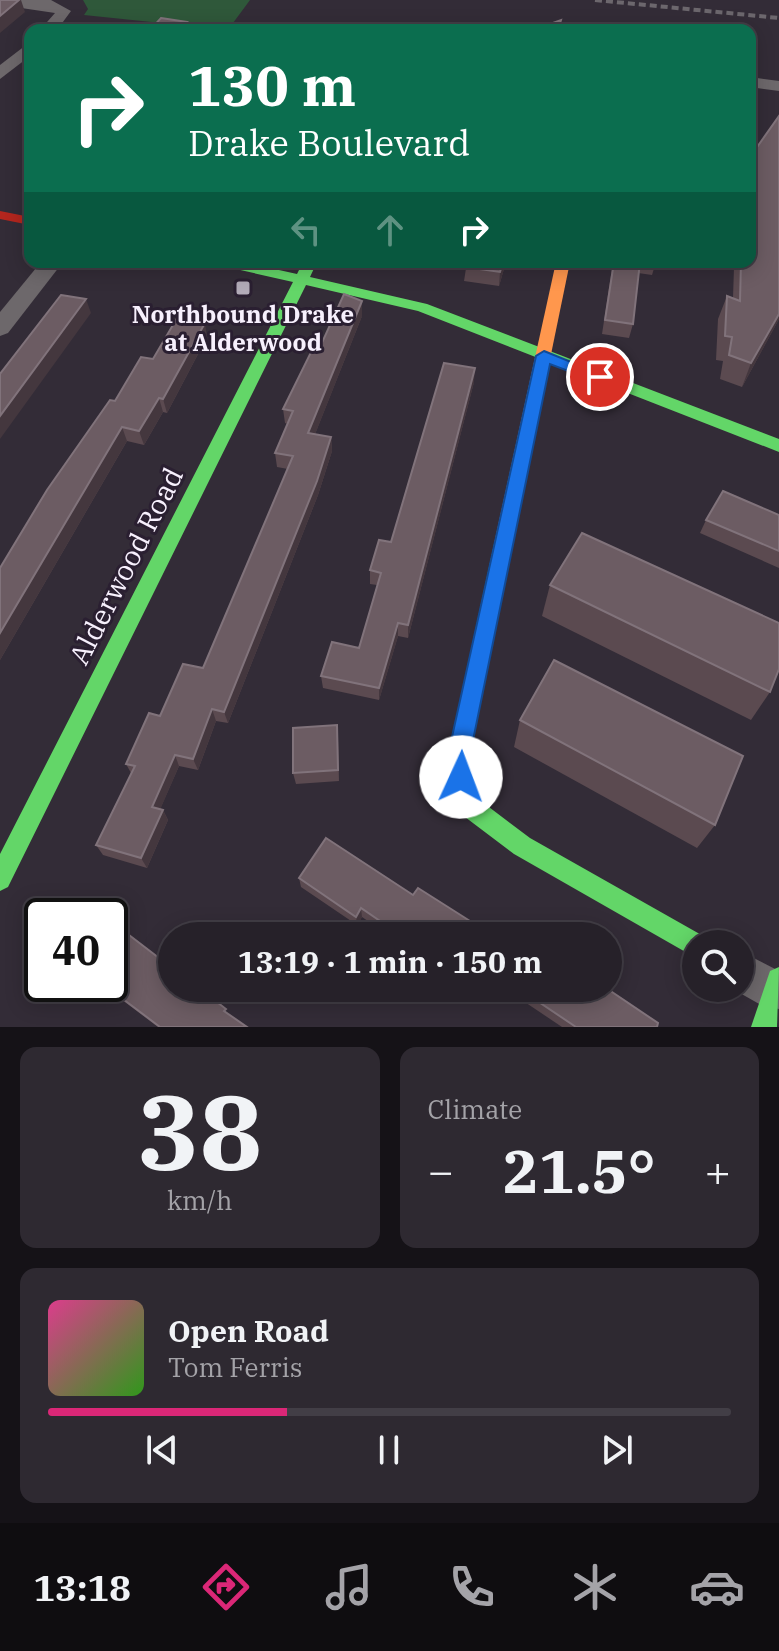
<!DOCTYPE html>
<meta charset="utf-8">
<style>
:root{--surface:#262129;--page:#2e2931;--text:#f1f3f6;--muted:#a4a3a8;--line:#423e46;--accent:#db2777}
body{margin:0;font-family:"IBM Plex Serif",serif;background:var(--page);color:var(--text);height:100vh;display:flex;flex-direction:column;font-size:30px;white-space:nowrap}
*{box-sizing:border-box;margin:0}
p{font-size:26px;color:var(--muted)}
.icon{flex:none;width:44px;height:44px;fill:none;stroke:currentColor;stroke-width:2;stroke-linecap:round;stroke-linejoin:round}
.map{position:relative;height:1027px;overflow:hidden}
.drawer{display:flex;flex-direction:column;gap:20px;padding:20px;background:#151217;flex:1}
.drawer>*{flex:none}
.hud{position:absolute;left:24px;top:24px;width:732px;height:244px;border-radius:16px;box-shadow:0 4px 20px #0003,0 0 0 2px var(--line);background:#0b6e4f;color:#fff;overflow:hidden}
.tools{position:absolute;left:682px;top:930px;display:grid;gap:16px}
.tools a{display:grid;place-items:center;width:72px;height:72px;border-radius:50%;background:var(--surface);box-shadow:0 4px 20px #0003,0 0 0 2px var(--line);font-size:40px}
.speed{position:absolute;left:24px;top:898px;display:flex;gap:16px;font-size:40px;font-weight:700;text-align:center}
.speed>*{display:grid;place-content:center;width:104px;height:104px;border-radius:50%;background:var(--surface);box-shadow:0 4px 20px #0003,0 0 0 2px var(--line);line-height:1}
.speed .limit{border:4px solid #111;border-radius:12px;background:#fff;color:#111}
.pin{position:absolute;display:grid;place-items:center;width:68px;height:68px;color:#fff;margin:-34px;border:4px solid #fff;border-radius:50%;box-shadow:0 2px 8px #0007}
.me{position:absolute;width:88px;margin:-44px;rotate:2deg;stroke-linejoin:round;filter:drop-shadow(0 0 6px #0008)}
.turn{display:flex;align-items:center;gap:28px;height:168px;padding:0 32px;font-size:36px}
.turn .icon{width:104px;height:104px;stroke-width:2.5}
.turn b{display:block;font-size:56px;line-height:68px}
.lanes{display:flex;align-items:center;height:76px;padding:0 32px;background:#0003;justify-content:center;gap:40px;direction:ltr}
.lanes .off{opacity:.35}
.big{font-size:60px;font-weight:700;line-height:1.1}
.drawer .tile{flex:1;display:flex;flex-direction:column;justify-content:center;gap:12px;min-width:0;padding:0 28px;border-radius:16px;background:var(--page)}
.drawer .dial{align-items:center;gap:0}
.dial b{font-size:104px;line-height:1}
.song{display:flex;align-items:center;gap:24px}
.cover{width:96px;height:96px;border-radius:12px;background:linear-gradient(135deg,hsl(330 70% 55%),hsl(110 70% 35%))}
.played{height:8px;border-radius:4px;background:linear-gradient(90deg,var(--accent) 35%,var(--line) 35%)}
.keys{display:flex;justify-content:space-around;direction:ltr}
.heat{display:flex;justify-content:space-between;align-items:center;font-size:44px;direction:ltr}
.drawer .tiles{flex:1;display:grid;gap:20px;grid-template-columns:1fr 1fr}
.tile:last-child{grid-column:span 2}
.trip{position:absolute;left:158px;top:922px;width:464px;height:80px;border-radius:40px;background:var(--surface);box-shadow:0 4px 20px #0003,0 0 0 2px var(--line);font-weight:700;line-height:80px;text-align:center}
.tabs{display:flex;height:128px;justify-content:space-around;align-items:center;background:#0f0d10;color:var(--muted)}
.tabs .icon{width:56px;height:56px}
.tabs .on{color:var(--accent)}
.tabs b{font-size:36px;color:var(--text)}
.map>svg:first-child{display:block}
.green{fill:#2f583a}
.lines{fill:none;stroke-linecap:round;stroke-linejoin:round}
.street{fill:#6d686b;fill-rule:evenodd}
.fast{fill:#63d668;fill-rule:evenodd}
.slow{fill:#ff974d;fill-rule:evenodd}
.jam{fill:#b3261e;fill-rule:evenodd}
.rail{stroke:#6c676d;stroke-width:4;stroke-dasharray:7 4;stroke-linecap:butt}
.wall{fill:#5b4a50}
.shaded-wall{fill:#44373e}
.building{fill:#6c5c63;stroke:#81737b;stroke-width:2}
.route{fill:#1a73e8;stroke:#114b97;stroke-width:2}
.poi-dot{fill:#b2abb8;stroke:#2a1f31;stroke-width:3}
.labels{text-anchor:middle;stroke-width:6;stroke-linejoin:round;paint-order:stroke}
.far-poi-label{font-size:24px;font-weight:bold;fill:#f7f0fd;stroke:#2a1f31}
.street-label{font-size:28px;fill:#f7f0fd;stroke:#2a1f31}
</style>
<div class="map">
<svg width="779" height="1027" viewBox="0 0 779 1027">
<rect width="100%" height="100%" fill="#332c37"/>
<!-- green -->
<path class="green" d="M83,0H250L233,23L219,29L84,15L88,9Z"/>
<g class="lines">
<!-- street -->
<g class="street">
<path d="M0,0H51L71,11L57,30H40L55,13L1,5Z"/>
<path d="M251,25H275L283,30H243Z"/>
<path d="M30,42V56L0,79V65Z"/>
<path d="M750,77L779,81V91L750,87Z"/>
<path d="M41,262H63L8,333L0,336V312Z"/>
<path d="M740,951L779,971V1009L761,1005L731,988H740Z"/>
</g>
<!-- fast -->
<g class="fast">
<path d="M216,262H242L297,274L303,262H317L310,277L427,304L779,439V452L418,311L306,285L8,887L0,891V854L293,282L218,265Z"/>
<path d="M503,537L510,539L512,544L470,755L472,777L481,801L530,838L705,937L708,944H696V958L514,854L465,817L450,777L448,755L494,544L496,539Z"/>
<path d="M779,967L777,1027H751L770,971Z"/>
</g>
<!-- slow -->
<path class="slow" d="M556,262H570L512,544L510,549H496L494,544Z"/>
<!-- jam -->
<path class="jam" d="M0,211L30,217V225L0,219Z"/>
<!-- rail -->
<path class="rail" d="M595,0L779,18"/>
</g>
<!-- wall -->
<g class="wall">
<path d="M750,157L779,319L742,387L720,379L723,361L716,360L718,319L727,296L733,298L734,267L727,265L728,262H750Z"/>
<path d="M467,262H506L499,286L464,281Z"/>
<path d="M613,262H656L652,275L638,273L633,324L629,338L602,334Z"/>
<path d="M362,316L315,434L331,437L332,451L318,495L228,723L216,721L198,770L179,766L160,809L163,810L168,820L147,868L103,855L96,845L131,773L126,764L160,716L203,668L288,469L277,467L275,453L288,424L285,423L283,409L321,345Z"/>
<path d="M207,337L167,413L163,412L144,445L127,441L0,660V568L115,401L153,359Z"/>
<path d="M474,382L408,638L398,636L379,700L323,688L321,676L359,648L377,585L370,584V570L391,542Z"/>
<path d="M779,515V568L700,533L706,520Z"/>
<path d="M550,585L770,692L751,720L542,616Z"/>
<path d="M520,720L715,825L697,848L514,747Z"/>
<path d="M338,737L339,781L296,784L293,773Z"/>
<path d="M299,878L413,895L470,921L468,930L464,936H390L362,917L357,925L301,887Z"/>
<path d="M101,984H110L230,1015L247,1027H158Z"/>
<path d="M504,988H606L657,1027H562Z"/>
</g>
<!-- shaded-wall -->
<g class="shaded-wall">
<path d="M19,0H21L25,12L0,33V16Z"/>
<path d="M187,22L189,30H180Z"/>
<path d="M503,262H506L499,286L500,272Z"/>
<path d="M86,299L91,313L0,439V416Z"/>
<path d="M362,301V316L310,447L308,433Z"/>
<path d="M779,314V319L742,387L751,363Z"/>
<path d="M205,323L207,337L167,413L163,399Z"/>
<path d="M475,368L474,382L408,638V625Z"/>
<path d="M159,398L163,412L144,445L139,431Z"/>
<path d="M122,427L127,441L0,660V633Z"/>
<path d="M331,437L332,451L318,495L228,723L224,712Z"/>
<path d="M398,623V636L379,700V688Z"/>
<path d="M212,709L216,721L198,770L193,759Z"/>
<path d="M175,755L179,766L157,817L152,807Z"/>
<path d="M163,810L168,820L147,868L141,858Z"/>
<path d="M361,908L362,917L357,925L356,917Z"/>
</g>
<!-- building -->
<g class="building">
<path d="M0,0H19L0,16Z"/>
<path d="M161,18L187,22L180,30H150Z"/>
<path d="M561,20L558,30H533Z"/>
<path d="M779,116V314L751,363L729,355L732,337L725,336L727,296L740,301L741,262H750V218L754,211L750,210V191L752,188L750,187V157Z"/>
<path d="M467,262H503L500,272L465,267Z"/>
<path d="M614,262H640L633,324L605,320Z"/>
<path d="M344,294L362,301L308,433L331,437L317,481L224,712L212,709L193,759L175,755L152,807L163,810L141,858L96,845L135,766L126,764L149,713L160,716L183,664L203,668L293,456L275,453L293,411L283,409L315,344L321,345Z"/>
<path d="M61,295L86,299L0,416V374Z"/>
<path d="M177,318L205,323L163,399L159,398L139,431L122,427L0,633V568L47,490L110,400L115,401L141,357L153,359Z"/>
<path d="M444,363L475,368L408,625L398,623L379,688L321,676L332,642L359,648L381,573L370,570L379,540L391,542Z"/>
<path d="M723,491L779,515V551L706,520Z"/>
<path d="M582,533L779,623V669L770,692L550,585Z"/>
<path d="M554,660L743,756L715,825L520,720Z"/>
<path d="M337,725L338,770L293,773V728Z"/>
<path d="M326,838L413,895L418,888L470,921L462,936H402L361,908L356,917L299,878Z"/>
<path d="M116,925L172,968V988H199L226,1009L224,1011L247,1027H160L103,984H110V934Z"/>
<path d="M518,988H606L658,1023L657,1027H576Z"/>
</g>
<!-- route -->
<path class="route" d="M544,351L608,377L600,383L550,364L470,755L472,777L469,785L461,788L453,785L448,755L536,356Z"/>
<!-- markers -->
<rect class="poi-dot" x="235" y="280" width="16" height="16" rx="4"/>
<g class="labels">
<!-- far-poi labels -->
<g class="far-poi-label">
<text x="243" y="323">Northbound Drake<tspan x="243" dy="28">at Alderwood</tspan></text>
</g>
<!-- street labels -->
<g class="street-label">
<text transform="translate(126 566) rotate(-63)" y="10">Alderwood Road</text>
</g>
</g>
</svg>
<div class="tools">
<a><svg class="icon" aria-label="search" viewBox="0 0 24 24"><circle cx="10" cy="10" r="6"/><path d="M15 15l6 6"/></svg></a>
</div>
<div class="speed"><div class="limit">40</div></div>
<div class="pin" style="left:600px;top:377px;background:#d93025"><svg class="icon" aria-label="arrive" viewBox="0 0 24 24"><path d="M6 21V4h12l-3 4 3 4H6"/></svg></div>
<svg class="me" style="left:461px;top:777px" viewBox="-20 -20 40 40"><circle r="19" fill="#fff"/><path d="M0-13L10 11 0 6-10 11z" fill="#1a73e8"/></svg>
<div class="trip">13:19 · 1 min · 150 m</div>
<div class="hud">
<div class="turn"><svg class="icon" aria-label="right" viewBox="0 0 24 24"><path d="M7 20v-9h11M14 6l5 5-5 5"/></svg><div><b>130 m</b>Drake Boulevard</div></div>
<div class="lanes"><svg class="icon off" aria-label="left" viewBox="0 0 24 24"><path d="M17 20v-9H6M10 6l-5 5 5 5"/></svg><svg class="icon off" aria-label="ahead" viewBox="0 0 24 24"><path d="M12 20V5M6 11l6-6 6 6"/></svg><svg class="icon" aria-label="right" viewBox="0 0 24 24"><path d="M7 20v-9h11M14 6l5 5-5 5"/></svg></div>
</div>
</div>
<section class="drawer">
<div class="tiles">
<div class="tile dial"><b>38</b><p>km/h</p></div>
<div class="tile"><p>Climate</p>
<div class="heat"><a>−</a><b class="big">21.5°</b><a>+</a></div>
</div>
<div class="tile">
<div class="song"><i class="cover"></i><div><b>Open Road</b><p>Tom Ferris</p></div></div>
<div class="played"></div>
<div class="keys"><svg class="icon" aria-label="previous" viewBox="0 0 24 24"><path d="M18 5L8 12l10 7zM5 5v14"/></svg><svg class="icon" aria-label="pause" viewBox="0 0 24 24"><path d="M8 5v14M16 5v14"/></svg><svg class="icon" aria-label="next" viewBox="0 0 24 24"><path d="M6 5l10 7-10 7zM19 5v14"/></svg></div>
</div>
</div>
</section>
<nav class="tabs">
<b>13:18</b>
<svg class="icon on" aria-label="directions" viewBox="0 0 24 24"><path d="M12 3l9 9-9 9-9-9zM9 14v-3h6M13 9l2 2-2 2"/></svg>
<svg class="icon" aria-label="music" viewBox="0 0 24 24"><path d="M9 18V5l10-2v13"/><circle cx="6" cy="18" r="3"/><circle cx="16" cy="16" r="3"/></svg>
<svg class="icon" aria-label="phone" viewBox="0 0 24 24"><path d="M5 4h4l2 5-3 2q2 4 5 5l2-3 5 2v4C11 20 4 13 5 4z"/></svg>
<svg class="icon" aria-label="climate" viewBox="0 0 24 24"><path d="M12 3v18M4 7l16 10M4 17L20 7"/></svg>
<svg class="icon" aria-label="car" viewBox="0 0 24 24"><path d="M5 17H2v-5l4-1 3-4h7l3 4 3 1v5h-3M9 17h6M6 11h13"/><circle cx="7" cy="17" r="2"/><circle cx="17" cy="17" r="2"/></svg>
</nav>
